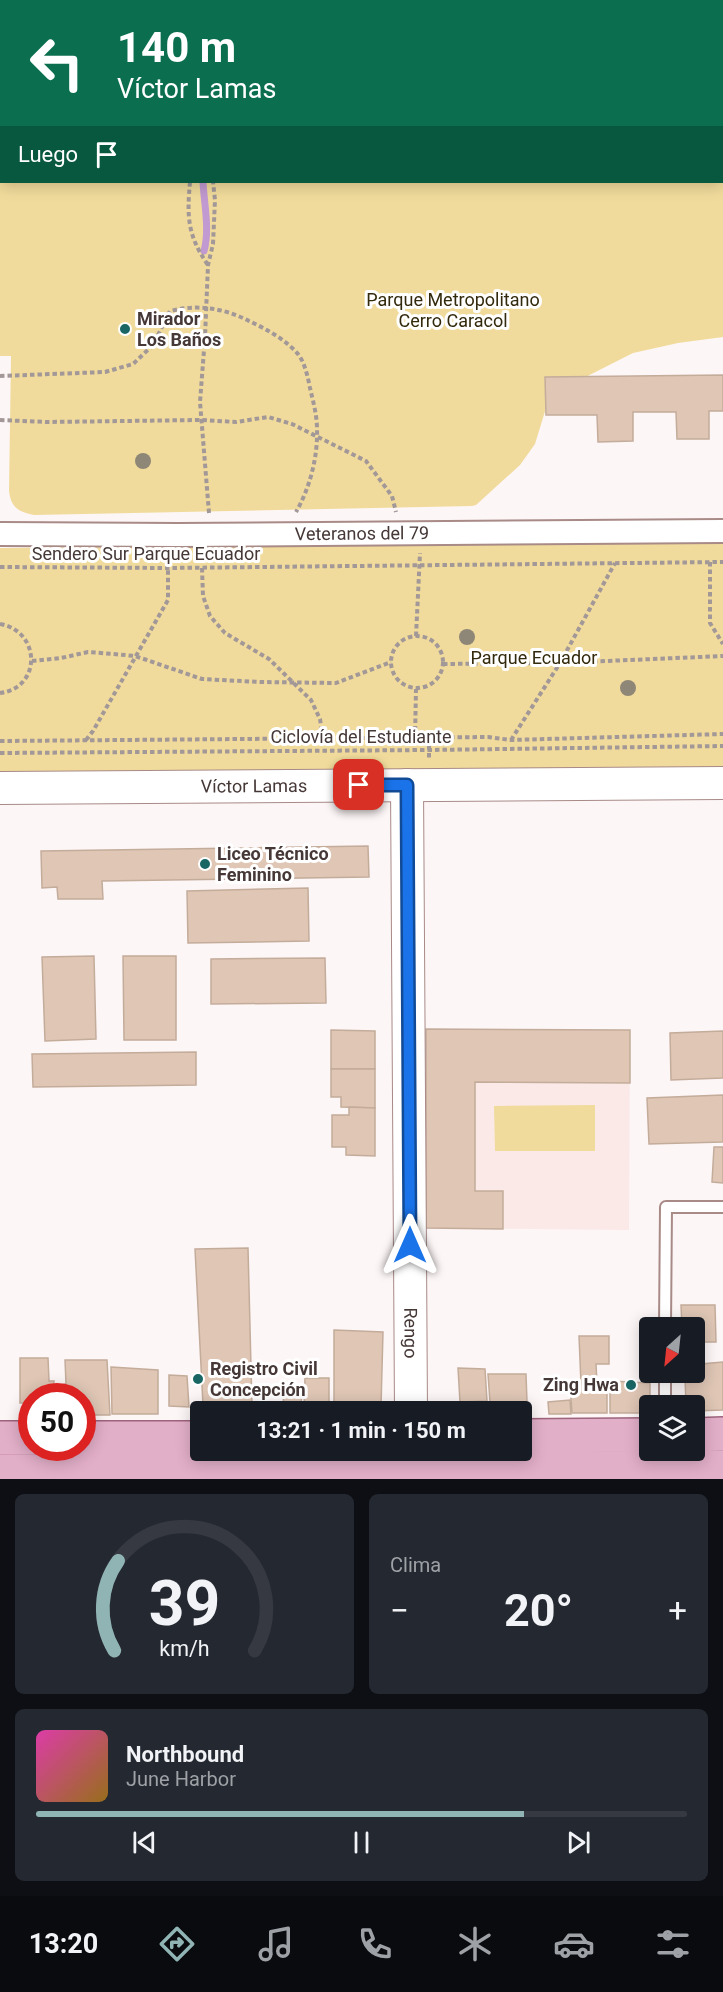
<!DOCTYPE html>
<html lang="es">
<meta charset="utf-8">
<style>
:root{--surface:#171b24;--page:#242831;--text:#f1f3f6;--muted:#9ea1a6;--line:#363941;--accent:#90b4b4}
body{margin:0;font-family:Roboto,sans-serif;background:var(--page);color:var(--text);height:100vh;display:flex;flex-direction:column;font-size:22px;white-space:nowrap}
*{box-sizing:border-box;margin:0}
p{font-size:20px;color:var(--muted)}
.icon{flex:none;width:33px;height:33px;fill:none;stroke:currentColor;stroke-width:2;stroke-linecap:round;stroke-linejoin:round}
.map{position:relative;height:1479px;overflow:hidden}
.side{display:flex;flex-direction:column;gap:15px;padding:15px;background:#0d0f14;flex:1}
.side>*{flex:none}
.guide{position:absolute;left:0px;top:0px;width:723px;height:183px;box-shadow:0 3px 15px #0003;background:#0b6e4f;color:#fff;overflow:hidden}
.needle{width:39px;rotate:207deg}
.fabs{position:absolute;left:639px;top:1317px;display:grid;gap:12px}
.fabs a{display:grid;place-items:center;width:66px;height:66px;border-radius:6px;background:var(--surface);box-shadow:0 3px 15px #0003;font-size:30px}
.speed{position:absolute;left:18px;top:1383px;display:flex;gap:12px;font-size:30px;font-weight:700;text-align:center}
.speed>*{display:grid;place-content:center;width:78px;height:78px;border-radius:50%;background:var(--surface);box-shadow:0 3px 15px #0003;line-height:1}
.speed .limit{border:9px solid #d22;background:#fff;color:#111}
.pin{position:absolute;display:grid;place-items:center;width:51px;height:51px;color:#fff;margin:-26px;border-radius:12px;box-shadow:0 3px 9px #0006}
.me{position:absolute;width:66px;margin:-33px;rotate:0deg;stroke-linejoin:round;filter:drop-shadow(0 0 4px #0008)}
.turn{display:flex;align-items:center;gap:21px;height:126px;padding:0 18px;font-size:27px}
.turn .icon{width:78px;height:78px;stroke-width:2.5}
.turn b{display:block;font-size:42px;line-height:51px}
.then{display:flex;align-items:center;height:57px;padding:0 18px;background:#0003;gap:12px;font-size:22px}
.big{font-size:45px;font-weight:700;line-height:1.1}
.side .widget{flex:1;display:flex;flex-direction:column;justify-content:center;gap:9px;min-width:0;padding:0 21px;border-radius:9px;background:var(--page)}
.side .dial{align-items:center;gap:0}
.dial svg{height:156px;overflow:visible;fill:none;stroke:var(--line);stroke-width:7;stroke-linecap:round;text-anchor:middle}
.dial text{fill:var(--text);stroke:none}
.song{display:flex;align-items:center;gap:18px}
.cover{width:72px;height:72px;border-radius:9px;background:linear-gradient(135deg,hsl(320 70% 55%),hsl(40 70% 35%))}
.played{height:6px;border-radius:3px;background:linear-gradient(90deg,var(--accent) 75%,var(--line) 75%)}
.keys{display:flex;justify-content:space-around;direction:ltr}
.heat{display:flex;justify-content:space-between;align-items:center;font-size:33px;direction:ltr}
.side .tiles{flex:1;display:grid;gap:15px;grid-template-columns:1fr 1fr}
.widget:last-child{grid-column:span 2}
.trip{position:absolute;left:190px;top:1401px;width:342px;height:60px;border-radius:6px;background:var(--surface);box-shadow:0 3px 15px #0003;font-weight:700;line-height:60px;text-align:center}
.menu{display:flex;height:96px;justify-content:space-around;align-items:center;background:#090b0e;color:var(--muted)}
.menu .icon{width:42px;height:42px}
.menu .active{color:var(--accent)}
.menu b{font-size:27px;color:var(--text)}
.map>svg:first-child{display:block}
.built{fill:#fae9e7}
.green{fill:#f1db9c;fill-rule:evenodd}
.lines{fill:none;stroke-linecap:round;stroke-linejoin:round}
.stream{stroke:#c09ad0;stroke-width:7}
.building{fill:#dfc6b5;stroke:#c4ac9b;stroke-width:1.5}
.service-casing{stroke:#a88a87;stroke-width:14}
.minor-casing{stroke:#a88a87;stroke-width:26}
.secondary-casing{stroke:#a88a87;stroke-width:34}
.primary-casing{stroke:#9e637d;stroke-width:36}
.path{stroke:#a29898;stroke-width:4;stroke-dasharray:4.5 3;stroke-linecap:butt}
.service{stroke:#fff;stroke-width:10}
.minor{stroke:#fff;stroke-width:22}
.secondary{stroke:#fff;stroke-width:32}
.primary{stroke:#e2afc8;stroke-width:33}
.tree{fill:#8e8676}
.route-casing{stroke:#114b97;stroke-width:15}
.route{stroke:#1a73e8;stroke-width:10}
.poi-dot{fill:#196664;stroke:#fff;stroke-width:2}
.labels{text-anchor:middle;stroke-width:6;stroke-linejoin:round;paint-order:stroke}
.park-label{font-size:18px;fill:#332a0d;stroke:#fff}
.poi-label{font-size:18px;font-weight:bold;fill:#453837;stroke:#fff;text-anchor:start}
.street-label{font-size:18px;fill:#453837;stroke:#fff}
</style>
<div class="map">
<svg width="723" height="1479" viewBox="0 0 723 1479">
<rect width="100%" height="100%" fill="#fdf6f6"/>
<!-- built -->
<path class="built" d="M426,1029L630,1030L629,1230L426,1228Z"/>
<!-- green -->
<g class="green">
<path d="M0,0H723V337L678,343L633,353L550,395L535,444L520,465L476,505L472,506L34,515C19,512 11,508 9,491L11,356H0ZM2,2H722V182H2Z"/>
<path d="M723,543V771L0,775V548Z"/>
<path d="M595,1105V1151H495L494,1106Z"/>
<path d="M201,1450H390L389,1454L30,1458V1451Z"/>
</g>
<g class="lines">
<!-- stream -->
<path class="stream" d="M203,182C204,203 210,230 204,251"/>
</g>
<!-- building -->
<g class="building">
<path d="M2,0H123L122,2Z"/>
<rect x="0" y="12" width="2" height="49"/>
<path d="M723,375V411H709V439H677L676,412H633V441L598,442L597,415H546L545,377Z"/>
<path d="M368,846L369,877L102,881L103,899H58L57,887L42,888L41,851Z"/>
<path d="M308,888L309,941L188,943L187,891Z"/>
<path d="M94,956L96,1039L45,1041L42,957Z"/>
<path d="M123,956H176V1040H124Z"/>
<path d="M325,958L326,1003L211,1004V959Z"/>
<path d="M426,1029L630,1030V1083L475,1082V1191H503V1229L426,1228Z"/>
<path d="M331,1030L375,1031V1069H331Z"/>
<path d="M723,1031V1078L671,1080L670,1033Z"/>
<path d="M196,1052V1085L33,1087L32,1054Z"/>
<path d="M331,1069H375V1108L341,1107V1097H331Z"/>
<path d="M723,1095V1142L649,1144L647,1098Z"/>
<path d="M349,1107L375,1108V1156L346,1155V1147H332V1115H349Z"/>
<path d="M714,1147H723V1183L712,1182Z"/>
<path d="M248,1248L252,1406L203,1405L195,1249Z"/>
<path d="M681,1305H715L716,1342H694V1328H682Z"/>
<path d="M334,1330L383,1332L381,1407L334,1406Z"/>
<path d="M579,1336H609V1364H596L597,1384H607V1413H572L570,1385L581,1384Z"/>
<path d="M20,1358H48L49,1381H54L53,1396H32V1411H30V1403H20Z"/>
<path d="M65,1360H107L110,1415H82V1396H60L61,1385L66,1384Z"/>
<path d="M723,1362V1410L694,1411V1406H686L685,1376L701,1375V1364Z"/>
<path d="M111,1367L158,1370V1414H112Z"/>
<path d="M458,1368L485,1369L487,1401L460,1402Z"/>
<path d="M488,1374H526L527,1402H490Z"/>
<path d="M169,1375L187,1376L189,1407L169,1406Z"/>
<path d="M305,1378H329V1407H304Z"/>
<path d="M610,1381L650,1383V1413H610Z"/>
<path d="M302,1387L301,1407H283L284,1388Z"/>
<path d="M570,1400L571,1414H549L548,1402Z"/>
</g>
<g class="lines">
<!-- service casing -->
<g class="service-casing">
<g id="service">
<path d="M665,1328L666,1207H723"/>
<path d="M665,1406V1372"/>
</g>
</g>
<!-- minor casing -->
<g class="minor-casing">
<g id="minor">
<path id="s1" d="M0,534L178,535L723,531"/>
</g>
</g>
<!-- secondary casing -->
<g class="secondary-casing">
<g id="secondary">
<path id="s2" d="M407,785L411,1412"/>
<path id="s3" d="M0,788L723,783"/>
</g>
</g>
<!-- primary casing -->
<g class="primary-casing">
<g id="primary">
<path d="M694,1435L723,1434"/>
<path d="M522,1436L650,1435"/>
<path d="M0,1438H32"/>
<path d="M82,1438H201"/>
<path d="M0,1471L723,1467"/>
</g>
</g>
<!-- path -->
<g class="path">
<path d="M190,182C187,216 187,235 208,265"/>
<path d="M0,376L105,372L133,364L153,345L170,311C197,304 224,308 249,321C266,329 285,339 298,354C305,363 308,378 310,388C313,401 317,415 317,429C318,456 310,488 296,512"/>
<path d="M0,420L47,422L201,420L236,422L268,417L292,424L366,461L392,496L396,512"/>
<path d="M209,513L200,402L205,337L208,265L213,244L215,200L213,182"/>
<path d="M710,562V623L723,644"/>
<path d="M0,567L168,568L723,562"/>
<path d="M202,568L203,596L210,616L225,633L269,659L311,700L320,719L323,739"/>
<path d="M0,624C41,631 42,688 0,693"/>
<path d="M416,636L420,553"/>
<circle cx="417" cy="662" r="26"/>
<path d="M32,661L61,658L88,652L114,654L135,656L202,679L260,682L336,683L391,662"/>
<path d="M443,664L560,663L723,656"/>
<path d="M415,738L416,689"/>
<path d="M429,738V760"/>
<path d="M86,740L93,731L168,600V568"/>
<path d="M511,740L560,663L615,563"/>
<path d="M0,741L488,737L511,740L723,734"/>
<path d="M0,753L429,750L723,746"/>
</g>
<!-- service -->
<use href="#service" class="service"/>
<!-- minor -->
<use href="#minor" class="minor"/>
<!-- secondary -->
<use href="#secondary" class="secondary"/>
<!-- primary -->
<use href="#primary" class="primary"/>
</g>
<!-- trees -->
<g class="tree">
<circle cx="143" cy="461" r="8"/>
<circle cx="467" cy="637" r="8"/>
<circle cx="628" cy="688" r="8"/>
</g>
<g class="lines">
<!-- route casing -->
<g class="route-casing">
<path id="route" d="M359,785H407L410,1245"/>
</g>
<!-- route -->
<use href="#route" class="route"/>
</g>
<!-- markers -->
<g class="poi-dot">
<circle cx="125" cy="329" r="6"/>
<circle cx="205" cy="864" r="6"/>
<circle cx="198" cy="1379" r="6"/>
<circle cx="631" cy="1385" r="6"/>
</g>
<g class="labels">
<!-- park labels -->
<g class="park-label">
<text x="453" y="306">Parque Metropolitano<tspan x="453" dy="21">Cerro Caracol</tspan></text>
<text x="534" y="664">Parque Ecuador</text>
</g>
<!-- poi labels -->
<g class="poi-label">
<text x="137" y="325">Mirador<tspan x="137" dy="21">Los Baños</tspan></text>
<text x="217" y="860">Liceo Técnico<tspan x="217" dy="21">Feminino</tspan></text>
<text x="210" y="1375">Registro Civil<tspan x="210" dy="21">Concepción</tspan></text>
<text x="619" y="1391" text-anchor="end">Zing Hwa</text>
</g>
<!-- street labels -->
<g class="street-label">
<text dy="6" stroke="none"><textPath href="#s1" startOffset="362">Veteranos del 79</textPath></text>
<text x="146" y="560">Sendero Sur Parque Ecuador</text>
<text x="361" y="743">Ciclovía del Estudiante</text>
<text dy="6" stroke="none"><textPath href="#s3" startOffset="254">Víctor Lamas</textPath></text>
<text dy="6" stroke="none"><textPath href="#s2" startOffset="548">Rengo</textPath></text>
</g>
</g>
</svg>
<div class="fabs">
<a><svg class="needle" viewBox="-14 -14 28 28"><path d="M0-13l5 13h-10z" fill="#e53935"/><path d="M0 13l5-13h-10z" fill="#9ea1a6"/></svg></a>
<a><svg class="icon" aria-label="layers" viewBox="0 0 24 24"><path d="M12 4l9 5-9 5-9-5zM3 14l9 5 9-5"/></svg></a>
</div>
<div class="speed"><div class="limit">50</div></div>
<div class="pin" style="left:359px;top:785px;background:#d93025"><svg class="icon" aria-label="arrive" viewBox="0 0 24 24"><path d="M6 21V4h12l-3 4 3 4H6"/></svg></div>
<svg class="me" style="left:410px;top:1245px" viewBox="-20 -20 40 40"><path d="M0-17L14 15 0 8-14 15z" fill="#1a73e8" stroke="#fff" stroke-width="4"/></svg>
<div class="trip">13:21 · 1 min · 150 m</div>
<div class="guide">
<div class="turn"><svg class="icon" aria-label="left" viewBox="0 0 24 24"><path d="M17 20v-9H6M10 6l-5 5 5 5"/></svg><div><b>140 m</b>Víctor Lamas</div></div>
<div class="then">Luego<svg class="icon" aria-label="arrive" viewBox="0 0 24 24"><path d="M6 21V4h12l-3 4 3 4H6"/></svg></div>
</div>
</div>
<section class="side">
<div class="tiles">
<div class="widget dial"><svg viewBox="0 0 100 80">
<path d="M14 69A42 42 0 1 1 86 69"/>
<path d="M14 69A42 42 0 0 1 16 23" stroke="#90b4b4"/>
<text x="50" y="56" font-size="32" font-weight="700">39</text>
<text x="50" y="72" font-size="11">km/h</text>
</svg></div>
<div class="widget"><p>Clima</p>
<div class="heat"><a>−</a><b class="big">20°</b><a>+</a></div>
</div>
<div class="widget">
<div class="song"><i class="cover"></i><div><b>Northbound</b><p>June Harbor</p></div></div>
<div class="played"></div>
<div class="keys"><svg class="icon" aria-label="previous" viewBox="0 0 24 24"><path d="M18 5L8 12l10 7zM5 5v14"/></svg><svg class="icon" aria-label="pause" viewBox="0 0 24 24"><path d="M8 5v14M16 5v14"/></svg><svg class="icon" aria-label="next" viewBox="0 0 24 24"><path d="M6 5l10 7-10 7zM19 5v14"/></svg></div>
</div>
</div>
</section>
<nav class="menu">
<b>13:20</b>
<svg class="icon active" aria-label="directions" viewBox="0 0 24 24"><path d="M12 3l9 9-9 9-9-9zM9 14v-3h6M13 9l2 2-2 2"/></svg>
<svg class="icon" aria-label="music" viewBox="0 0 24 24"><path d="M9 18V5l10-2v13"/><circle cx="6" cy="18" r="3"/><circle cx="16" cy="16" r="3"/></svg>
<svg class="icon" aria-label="phone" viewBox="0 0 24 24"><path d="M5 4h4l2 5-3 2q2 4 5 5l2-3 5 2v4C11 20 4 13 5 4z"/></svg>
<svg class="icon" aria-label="climate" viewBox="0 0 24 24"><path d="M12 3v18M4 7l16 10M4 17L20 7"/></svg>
<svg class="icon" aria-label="car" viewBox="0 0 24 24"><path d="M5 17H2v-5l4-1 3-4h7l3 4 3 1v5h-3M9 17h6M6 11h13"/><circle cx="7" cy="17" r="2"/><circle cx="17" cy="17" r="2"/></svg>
<svg class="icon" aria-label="filters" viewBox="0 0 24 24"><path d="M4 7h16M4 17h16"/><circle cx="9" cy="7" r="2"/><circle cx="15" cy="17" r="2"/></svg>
</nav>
